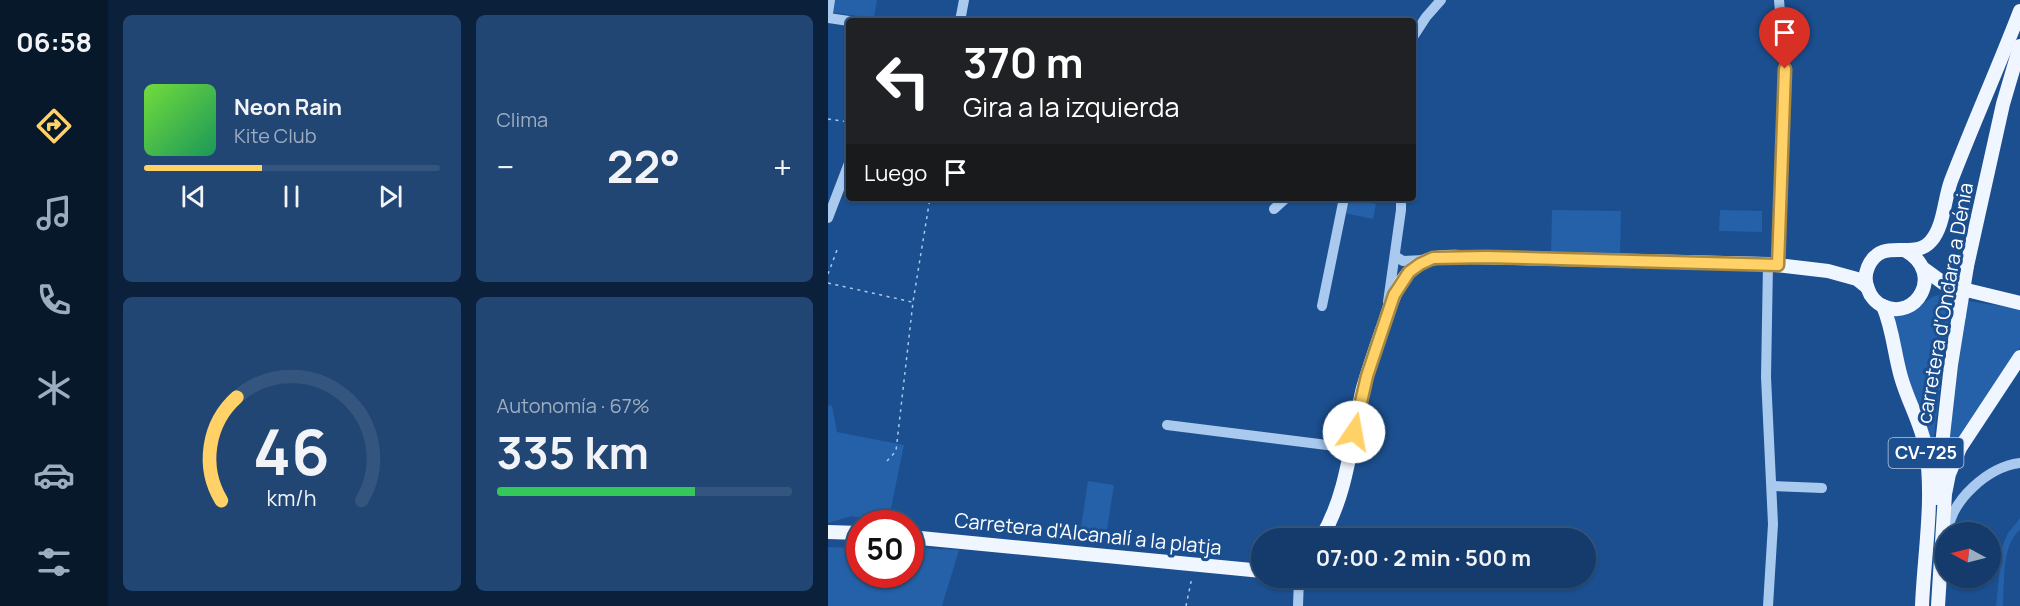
<!DOCTYPE html>
<html lang="es">
<meta charset="utf-8">
<style>
:root{--surface:#143b6b;--page:#214673;--text:#f1f3f6;--muted:#9dadc1;--line:#33557e;--accent:#ffd166}
body{margin:0;font-family:Manrope,sans-serif;background:var(--page);color:var(--text);height:100vh;display:flex;flex-direction:column;font-size:22px;white-space:nowrap}
*{box-sizing:border-box;margin:0}
p{font-size:20px;color:var(--muted)}
.icon{flex:none;width:33px;height:33px;fill:none;stroke:currentColor;stroke-width:2;stroke-linecap:round;stroke-linejoin:round}
.map{position:relative;flex:1;overflow:hidden}
.details{display:flex;flex-direction:column;gap:15px;padding:15px;background:#0b203b;width:720px}
.details>*{flex:none}
.guide{position:absolute;left:18px;top:18px;width:570px;height:183px;border-radius:6px;box-shadow:0 2px 4px #0004,0 0 0 2px var(--line);background:#202124;color:#fff;overflow:hidden}
.needle{width:39px;rotate:277deg}
.tools{position:absolute;left:1107px;top:522px;display:grid;gap:12px}
.tools a{display:grid;place-items:center;width:66px;height:66px;border-radius:50%;background:var(--surface);box-shadow:0 2px 4px #0004,0 0 0 2px var(--line);font-size:30px}
.speed{position:absolute;left:18px;top:510px;display:flex;gap:12px;font-size:30px;font-weight:700;text-align:center}
.speed>*{display:grid;place-content:center;width:78px;height:78px;border-radius:50%;background:var(--surface);box-shadow:0 2px 4px #0004,0 0 0 2px var(--line);line-height:1}
.speed .limit{border:9px solid #d22;background:#fff;color:#111}
.pin{position:absolute;display:grid;place-items:center;width:51px;height:51px;color:#fff;margin:-62px -26px;border-radius:50% 50% 50% 0;rotate:-45deg;box-shadow:0 0 6px #0007}
.pin .icon{rotate:45deg}
.me{position:absolute;width:66px;margin:-33px;rotate:12deg;stroke-linejoin:round;filter:drop-shadow(0 0 4px #0008)}
.turn{display:flex;align-items:center;gap:21px;height:126px;padding:0 18px;font-size:27px}
.turn .icon{width:78px;height:78px;stroke-width:2.5}
.turn b{display:block;font-size:42px;line-height:51px}
.then{display:flex;align-items:center;height:57px;padding:0 18px;background:#0003;gap:12px;font-size:22px}
.big{font-size:45px;font-weight:700;line-height:1.1}
.details .card{flex:1;display:flex;flex-direction:column;justify-content:center;gap:9px;min-width:0;padding:0 21px;border-radius:9px;background:var(--page)}
.details .dial{align-items:center;gap:0}
.dial svg{height:156px;overflow:visible;fill:none;stroke:var(--line);stroke-width:7;stroke-linecap:round;text-anchor:middle}
.dial text{fill:var(--text);stroke:none}
.song{display:flex;align-items:center;gap:18px}
.cover{width:72px;height:72px;border-radius:9px;background:linear-gradient(135deg,hsl(100 70% 55%),hsl(150 70% 35%))}
.played{height:6px;border-radius:3px;background:linear-gradient(90deg,var(--accent) 40%,var(--line) 40%)}
.keys{display:flex;justify-content:space-around;direction:ltr}
.heat{display:flex;justify-content:space-between;align-items:center;font-size:33px;direction:ltr}
.charge{height:9px;border-radius:4px;background:linear-gradient(90deg,#34c759 67%,var(--line) 0)}
.details .tiles{flex:1;display:grid;gap:15px;grid-template-columns:repeat(2,1fr)}
.trip{position:absolute;left:423px;top:528px;width:345px;height:60px;border-radius:30px;background:var(--surface);box-shadow:0 2px 4px #0004,0 0 0 2px var(--line);font-weight:700;line-height:60px;text-align:center}
main{display:flex;flex:1;min-height:0}
.tabs{display:flex;flex-direction:column;width:108px;justify-content:space-around;align-items:center;background:#08182b;color:var(--muted)}
.tabs .icon{width:42px;height:42px}
.tabs .on{color:var(--accent)}
.tabs b{font-size:27px;color:var(--text)}
.map>svg:first-child{display:block}
.green{fill:#2461a8}
.lines{fill:none;stroke-linecap:round;stroke-linejoin:round}
.path{stroke:#a9c9ee;stroke-width:1.5;stroke-dasharray:3 4.5;stroke-linecap:butt}
.minor{stroke:#a9c9ee;stroke-width:10}
.major{stroke:#f0f6ff;stroke-width:14}
.major-bridge{stroke:#f0f6ff;stroke-width:14}
.route-casing{stroke:#a68842;stroke-width:15}
.route{stroke:#ffd166;stroke-width:10}
.labels{text-anchor:middle;stroke-width:6;stroke-linejoin:round;paint-order:stroke}
.shield{fill:#1b4f8f;stroke:#bbcadd;stroke-width:1.5}
.shield-label{font-size:18px;font-weight:bold;fill:#fff}
.street-label{font-size:20px;fill:#fff;stroke:#1b4f8f}
</style>
<main>
<nav class="tabs">
<b>06:58</b>
<svg class="icon on" aria-label="directions" viewBox="0 0 24 24"><path d="M12 3l9 9-9 9-9-9zM9 14v-3h6M13 9l2 2-2 2"/></svg>
<svg class="icon" aria-label="music" viewBox="0 0 24 24"><path d="M9 18V5l10-2v13"/><circle cx="6" cy="18" r="3"/><circle cx="16" cy="16" r="3"/></svg>
<svg class="icon" aria-label="phone" viewBox="0 0 24 24"><path d="M5 4h4l2 5-3 2q2 4 5 5l2-3 5 2v4C11 20 4 13 5 4z"/></svg>
<svg class="icon" aria-label="climate" viewBox="0 0 24 24"><path d="M12 3v18M4 7l16 10M4 17L20 7"/></svg>
<svg class="icon" aria-label="car" viewBox="0 0 24 24"><path d="M5 17H2v-5l4-1 3-4h7l3 4 3 1v5h-3M9 17h6M6 11h13"/><circle cx="7" cy="17" r="2"/><circle cx="17" cy="17" r="2"/></svg>
<svg class="icon" aria-label="filters" viewBox="0 0 24 24"><path d="M4 7h16M4 17h16"/><circle cx="9" cy="7" r="2"/><circle cx="15" cy="17" r="2"/></svg>
</nav>
<section class="details">
<div class="tiles">
<div class="card">
<div class="song"><i class="cover"></i><div><b>Neon Rain</b><p>Kite Club</p></div></div>
<div class="played"></div>
<div class="keys"><svg class="icon" aria-label="previous" viewBox="0 0 24 24"><path d="M18 5L8 12l10 7zM5 5v14"/></svg><svg class="icon" aria-label="pause" viewBox="0 0 24 24"><path d="M8 5v14M16 5v14"/></svg><svg class="icon" aria-label="next" viewBox="0 0 24 24"><path d="M6 5l10 7-10 7zM19 5v14"/></svg></div>
</div>
<div class="card"><p>Clima</p>
<div class="heat"><a>−</a><b class="big">22°</b><a>+</a></div>
</div>
<div class="card dial"><svg viewBox="0 0 100 80">
<path d="M14 69A42 42 0 1 1 86 69"/>
<path d="M14 69A42 42 0 0 1 22 16" stroke="#ffd166"/>
<text x="50" y="56" font-size="32" font-weight="700">46</text>
<text x="50" y="72" font-size="11">km/h</text>
</svg></div>
<div class="card"><p>Autonomía · 67%</p><b class="big">335 km</b><div class="charge"></div></div>
</div>
</section>
<div class="map">
<svg width="1192" height="606" viewBox="0 0 1192 606">
<rect width="100%" height="100%" fill="#1b4f8f"/>
<!-- green -->
<g class="green">
<path d="M0,0H49L46,18L0,12Z"/>
<path d="M520,198L548,204L545,219L516,213Z"/>
<path d="M724,210L793,211L792,255L723,253Z"/>
<path d="M892,210L934,211V232L891,231Z"/>
<path d="M1113,294H1124L1104,452L1071,351L1070,329L1065,317L1085,311L1104,297Z"/>
<path d="M1140,301L1192,309V347L1119,461L1134,334Z"/>
<path d="M0,405L4,406L9,432L76,445L60,523L24,516L0,523Z"/>
<path d="M260,481L286,485L278,536L252,533Z"/>
<path d="M1192,518V530C1173,545 1177,583 1175,606H1168L1174,547L1180,533Z"/>
<path d="M0,547L31,548L32,574H82L83,548L131,550L114,606H0Z"/>
</g>
<g class="lines">
<!-- path -->
<g class="path">
<path d="M0,119L21,122"/>
<path d="M0,274L9,250"/>
<path d="M0,283L84,302"/>
<path d="M59,461L68,451L85,302L102,198"/>
<path d="M358,606L364,577"/>
</g>
<!-- minor -->
<g class="minor">
<path d="M0,13L2,0"/>
<path d="M0,18L21,21"/>
<path d="M132,21L136,0"/>
<path d="M585,37L598,17L613,0"/>
<path d="M446,209L458,198"/>
<path d="M0,218L21,163"/>
<path d="M567,256L575,261L596,260"/>
<path d="M940,264L938,377L945,524L940,606"/>
<path d="M950,265L957,69L951,0"/>
<path d="M560,302L573,210V198"/>
<path d="M494,306L516,198"/>
<path d="M339,425L523,448"/>
<path d="M944,486L994,488"/>
<path d="M1120,532C1123,500 1160,467 1192,463"/>
<path d="M470,606L471,578"/>
</g>
<!-- major -->
<g class="major">
<path d="M1078,251C1117,273 1088,322 1055,306C1048,303 1042,296 1040,289C1037,282 1037,274 1040,267C1054,235 1085,262 1103,241C1116,226 1116,200 1123,181C1145,124 1170,68 1192,11"/>
<path d="M1139,266L1175,104L1192,46"/>
<path d="M1096,269L1118,285L1192,303"/>
<path d="M1055,306C1065,329 1066,353 1073,377C1080,402 1094,425 1098,450C1106,501 1096,555 1094,606"/>
<path d="M1108,498L1123,365L1131,315"/>
<path d="M0,532L32,533"/>
<path d="M82,537L434,571"/>
<path d="M493,538C520,494 523,438 535,388C541,367 548,347 555,327C563,304 569,278 591,264C606,255 624,257 641,257L940,264L1000,271L1029,279L1039,287"/>
<path d="M1110,606L1117,494L1121,474L1132,448L1192,357"/>
</g>
<!-- major-bridge -->
<path class="major-bridge" d="M1131,315L1139,266"/>
</g>
<g class="lines">
<!-- route casing -->
<g class="route-casing">
<path id="route" d="M526,432L539,376L566,295L581,272L592,264L605,258L658,257L950,265L957,69"/>
</g>
<!-- route -->
<use href="#route" class="route"/>
</g>
<g class="labels">
<!-- shield labels -->
<rect class="shield" x="1060.5" y="438" width="75" height="30" rx="4.5"/>
<g class="shield-label">
<text x="1098" y="459">CV-725</text>
</g>
<!-- street labels -->
<g class="street-label">
<text transform="translate(1117 303) rotate(-80)" y="7">carretera d'Ondara a Dénia</text>
<text transform="translate(260 534) rotate(6)" y="7">Carretera d'Alcanalí a la platja</text>
</g>
</g>
</svg>
<div class="tools">
<a><svg class="needle" viewBox="-14 -14 28 28"><path d="M0-13l5 13h-10z" fill="#e53935"/><path d="M0 13l5-13h-10z" fill="#9dadc1"/></svg></a>
</div>
<div class="speed"><div class="limit">50</div></div>
<div class="pin" style="left:957px;top:69px;background:#d93025"><svg class="icon" aria-label="arrive" viewBox="0 0 24 24"><path d="M6 21V4h12l-3 4 3 4H6"/></svg></div>
<svg class="me" style="left:526px;top:432px" viewBox="-20 -20 40 40"><circle r="19" fill="#fff"/><path d="M0-13L10 11 0 6-10 11z" fill="#ffd166"/></svg>
<div class="trip">07:00 · 2 min · 500 m</div>
<div class="guide">
<div class="turn"><svg class="icon" aria-label="left" viewBox="0 0 24 24"><path d="M17 20v-9H6M10 6l-5 5 5 5"/></svg><div><b>370 m</b>Gira a la izquierda</div></div>
<div class="then">Luego<svg class="icon" aria-label="arrive" viewBox="0 0 24 24"><path d="M6 21V4h12l-3 4 3 4H6"/></svg></div>
</div>
</div>
</main>
